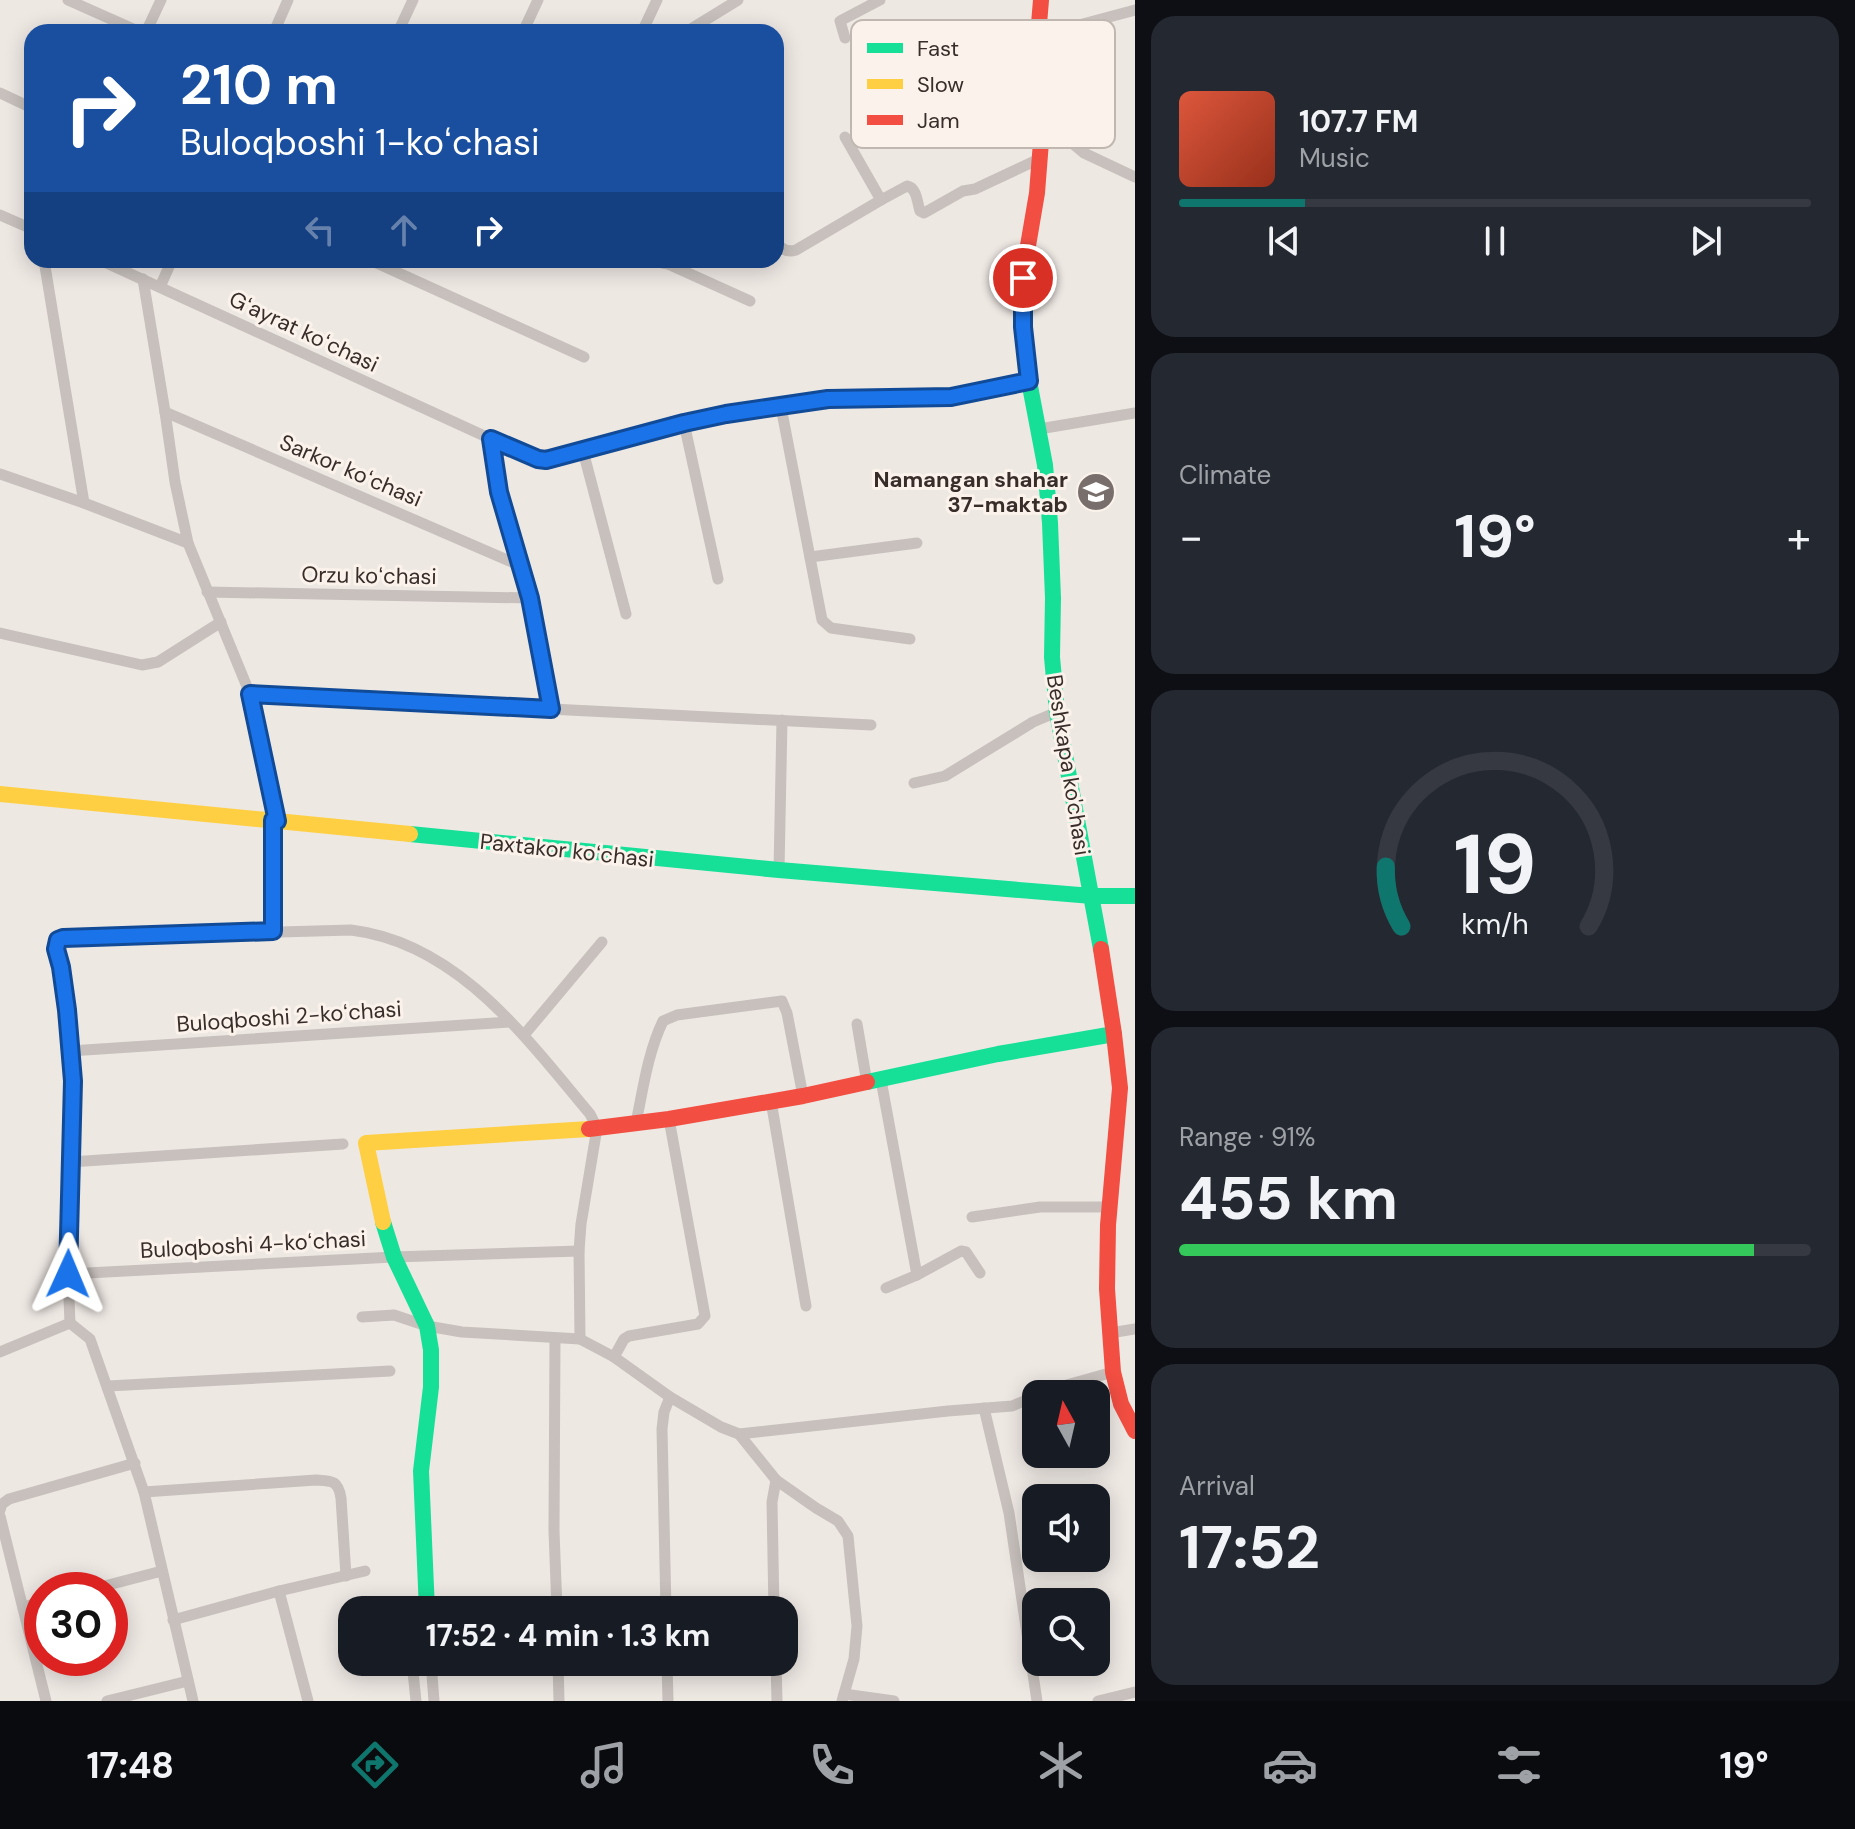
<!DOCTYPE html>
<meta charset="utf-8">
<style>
:root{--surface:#171b24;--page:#242831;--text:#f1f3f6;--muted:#9ea1a6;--line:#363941;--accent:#0f766e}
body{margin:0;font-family:"DM Sans",sans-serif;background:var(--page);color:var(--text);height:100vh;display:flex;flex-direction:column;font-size:30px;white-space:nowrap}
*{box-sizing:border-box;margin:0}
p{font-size:26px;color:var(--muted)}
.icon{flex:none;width:44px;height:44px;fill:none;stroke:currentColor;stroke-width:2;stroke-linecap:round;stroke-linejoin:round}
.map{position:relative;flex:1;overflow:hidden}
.sheet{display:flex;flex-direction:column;gap:16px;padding:16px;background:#0d0f14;width:720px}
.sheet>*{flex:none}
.hud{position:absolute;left:24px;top:24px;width:760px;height:244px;border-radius:24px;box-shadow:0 4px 20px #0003;background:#1a4fa0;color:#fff;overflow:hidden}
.needle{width:52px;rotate:352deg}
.buttons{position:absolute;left:1022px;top:1380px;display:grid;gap:16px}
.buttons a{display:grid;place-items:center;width:88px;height:88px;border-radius:16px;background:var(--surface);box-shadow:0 4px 20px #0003;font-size:40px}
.speed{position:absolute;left:24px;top:1572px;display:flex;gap:16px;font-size:40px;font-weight:700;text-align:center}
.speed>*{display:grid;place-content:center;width:104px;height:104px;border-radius:50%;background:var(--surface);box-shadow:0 4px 20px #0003;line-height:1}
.speed .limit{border:12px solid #d22;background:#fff;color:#111}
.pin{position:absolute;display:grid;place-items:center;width:68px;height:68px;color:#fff;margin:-34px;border:4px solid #fff;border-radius:50%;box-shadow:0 2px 8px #0007}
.me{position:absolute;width:88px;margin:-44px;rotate:1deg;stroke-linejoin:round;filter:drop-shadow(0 0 6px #0008)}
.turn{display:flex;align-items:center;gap:28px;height:168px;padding:0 24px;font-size:36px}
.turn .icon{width:104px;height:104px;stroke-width:2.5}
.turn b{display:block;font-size:56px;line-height:68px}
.lanes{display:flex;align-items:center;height:76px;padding:0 24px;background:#0003;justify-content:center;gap:40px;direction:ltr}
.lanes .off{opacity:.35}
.big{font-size:60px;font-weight:700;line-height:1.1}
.sheet .widget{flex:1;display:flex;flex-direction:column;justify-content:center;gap:12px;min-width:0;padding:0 28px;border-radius:24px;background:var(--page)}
.sheet .dial{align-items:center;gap:0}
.dial svg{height:208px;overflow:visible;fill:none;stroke:var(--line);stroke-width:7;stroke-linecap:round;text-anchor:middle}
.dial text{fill:var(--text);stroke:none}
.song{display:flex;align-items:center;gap:24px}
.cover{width:96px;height:96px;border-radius:12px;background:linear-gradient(135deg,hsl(10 70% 55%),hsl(10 70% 35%))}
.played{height:8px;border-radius:4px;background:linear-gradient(90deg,var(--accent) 20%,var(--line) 20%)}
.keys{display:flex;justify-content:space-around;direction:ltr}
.heat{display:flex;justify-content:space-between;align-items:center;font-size:44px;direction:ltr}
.charge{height:12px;border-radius:6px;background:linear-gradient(90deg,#34c759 91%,var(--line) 0)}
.trip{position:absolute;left:338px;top:1596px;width:460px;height:80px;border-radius:24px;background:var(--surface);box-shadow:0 4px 20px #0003;font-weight:700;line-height:80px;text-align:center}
.dock{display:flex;height:128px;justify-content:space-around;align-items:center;background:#090b0e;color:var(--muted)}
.dock .icon{width:56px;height:56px}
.dock .selected{color:var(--accent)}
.dock b{font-size:36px;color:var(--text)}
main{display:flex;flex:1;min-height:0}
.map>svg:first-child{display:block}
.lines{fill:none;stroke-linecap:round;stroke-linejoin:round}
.street{stroke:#c7c0bc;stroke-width:11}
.fast{stroke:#16e098;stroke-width:16}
.slow{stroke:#ffcf43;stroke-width:16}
.jam{stroke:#f24e42;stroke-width:16}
.route-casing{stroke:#114b97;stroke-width:20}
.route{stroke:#1a73e8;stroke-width:14}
.labels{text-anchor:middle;stroke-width:6;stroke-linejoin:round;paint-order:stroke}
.street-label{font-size:22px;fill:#392d2a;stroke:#faf2eb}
.poi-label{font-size:22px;font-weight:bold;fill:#392d2a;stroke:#faf2eb;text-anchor:end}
.key{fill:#faf2eb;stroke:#c0b7b1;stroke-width:2}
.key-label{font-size:22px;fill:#392d2a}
</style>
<main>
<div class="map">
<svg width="1135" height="1701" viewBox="0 0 1135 1701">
<rect width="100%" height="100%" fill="#eee8e3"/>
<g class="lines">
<!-- street -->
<g class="street">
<path d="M68,0L140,32"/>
<path d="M146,32L161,0"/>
<path d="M274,32L288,0"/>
<path d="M398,32L413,0"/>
<path d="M523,32L538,0"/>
<path d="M642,32L657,0"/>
<path d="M686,32L738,0"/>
<path d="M1038,36L1135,10"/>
<path d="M845,38L840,21L880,0"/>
<path d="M0,93L32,108"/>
<path d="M1042,129L1060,133L1084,153L1135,177"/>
<path d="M881,200L907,186C917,188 917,202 920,211L924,213L963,191L975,189L1039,159"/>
<path d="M0,215L32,229"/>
<path d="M776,242C781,249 787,253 796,250L881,200L845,137"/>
<path d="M44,260L84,503"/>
<path d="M100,260L491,439L538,459L546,460L684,423L726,414L828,399L951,397L1029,381"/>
<path d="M370,260L584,357"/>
<path d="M648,260L668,264L750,301"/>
<path d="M143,279L165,412L175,482L188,543L250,694L277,821"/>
<path d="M160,287L172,260"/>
<path d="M781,407L822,620L831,628L910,639"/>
<path d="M165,412L521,566"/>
<path d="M684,423L718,579"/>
<path d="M1039,429L1135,413"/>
<path d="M491,439L499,492L530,598L551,709"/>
<path d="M583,451L626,614"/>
<path d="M0,474L84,503L188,543"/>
<path d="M810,557L917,543"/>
<path d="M207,592L530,598"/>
<path d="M0,633L142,665L158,662L221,622"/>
<path d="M250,694L871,725"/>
<path d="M914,783L945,776L1033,722L1057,712"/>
<path d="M273,820V931"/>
<path d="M779,870L782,720"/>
<path d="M857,1024L867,1083"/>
<path d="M524,1035L602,942"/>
<path d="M70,1051L510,1022"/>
<path d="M881,1080L917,1275"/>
<path d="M771,1101L806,1306"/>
<path d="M636,1123C643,1089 648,1052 663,1021L677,1015L782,1001L787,1013L803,1096"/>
<path d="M70,1162L343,1144"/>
<path d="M972,1217L1040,1207H1110"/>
<path d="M68,1274L394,1257L579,1251"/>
<path d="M886,1288L917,1275L961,1251L966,1252L980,1273"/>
<path d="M362,1317L394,1315L427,1326L462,1332L580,1339L614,1357L670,1397L721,1427L739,1434L776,1480L816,1508L838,1521L848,1536L857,1626L854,1659L842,1701"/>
<path d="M70,1323L68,1274L73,1081L67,1010L61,967L56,949L58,940L63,938L351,930C458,943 526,1038 590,1114L597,1128L581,1224L579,1251L580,1339"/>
<path d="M70,1323L90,1339L144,1492L193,1701"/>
<path d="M1110,1333L1135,1329"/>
<path d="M555,1338L554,1531L557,1610"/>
<path d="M0,1352L70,1323"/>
<path d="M614,1357L624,1339L629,1336L698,1324L705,1316L669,1119"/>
<path d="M108,1386L390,1371"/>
<path d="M1041,1394L1056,1388L1113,1372"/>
<path d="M984,1408L1009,1513L1037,1701"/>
<path d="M739,1434L948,1411L1012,1406L1036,1396"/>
<path d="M144,1492L316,1480C332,1481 338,1480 341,1498L346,1576"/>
<path d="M0,1510L2,1504L9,1499L135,1463"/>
<path d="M0,1516L46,1701"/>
<path d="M89,1590L162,1571"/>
<path d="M279,1591L308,1701"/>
<path d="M23,1607L42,1602"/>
<path d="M666,1610L662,1429L664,1412L670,1397"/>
<path d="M774,1610L772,1502L776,1480"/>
<path d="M173,1620L279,1591L365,1571"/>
<path d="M412,1662L416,1701"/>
<path d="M431,1662L434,1701"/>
<path d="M558,1662L559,1701"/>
<path d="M667,1662L668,1701"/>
<path d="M776,1662L777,1701"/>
<path d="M844,1694L894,1701"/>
<path d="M107,1701L188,1681"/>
<path d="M1098,1701L1135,1692"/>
</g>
<!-- fast -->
<g class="fast">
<path d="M1023,275V327L1029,381L1045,465L1050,523L1053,598L1052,657L1057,712L1101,949"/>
<path d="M410,834L779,870L1092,896H1135"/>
<path d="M867,1082L998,1054L1114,1034"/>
<path d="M383,1222L394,1257L427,1326L431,1350V1387L421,1471L427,1610"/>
</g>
<!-- slow -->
<g class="slow">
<path d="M0,794L410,834"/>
<path d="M383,1222L366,1143L589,1129"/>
</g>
<!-- jam -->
<g class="jam">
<path d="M1023,275L1037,193L1042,129L1038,36L1041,0"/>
<path d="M1101,949L1114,1034L1120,1088L1108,1225L1107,1289L1113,1372L1121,1404L1135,1431"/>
<path d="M589,1129L669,1119L803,1096L867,1082"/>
</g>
</g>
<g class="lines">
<!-- route casing -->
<g class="route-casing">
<path id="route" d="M68,1274L73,1081L67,1010L61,967L56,949L58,940L63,938L273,931V820L277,821L250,694L551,709L530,598L499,492L491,439L538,459L546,460L684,423L726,414L828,399L951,397L1029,381L1023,327V278"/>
</g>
<!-- route -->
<use href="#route" class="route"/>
</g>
<!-- icons -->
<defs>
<g id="school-disc" transform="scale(2)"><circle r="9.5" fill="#786e6b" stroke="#faf2eb"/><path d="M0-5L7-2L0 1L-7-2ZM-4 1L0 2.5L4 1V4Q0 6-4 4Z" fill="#fff"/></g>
</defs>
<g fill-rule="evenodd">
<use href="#school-disc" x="1096" y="492"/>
</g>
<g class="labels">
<!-- street labels -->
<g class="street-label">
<text transform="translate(304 331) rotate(25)" y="8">Gʻayrat koʻchasi</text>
<text transform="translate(351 470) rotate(23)" y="8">Sarkor koʻchasi</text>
<text transform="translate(369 575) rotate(1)" y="8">Orzu koʻchasi</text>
<text transform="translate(1069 765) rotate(81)" y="8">Beshkapa ko'chasi</text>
<text transform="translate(567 850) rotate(6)" y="8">Paxtakor koʻchasi</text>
<text transform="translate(289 1016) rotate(-4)" y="8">Buloqboshi 2-koʻchasi</text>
<text transform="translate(253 1244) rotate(-3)" y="8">Buloqboshi 4-koʻchasi</text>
</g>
<!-- poi labels -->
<g class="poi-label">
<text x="1068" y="487">Namangan shahar<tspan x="1068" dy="25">37-maktab</tspan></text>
</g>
</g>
<!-- legend -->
<rect x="851" y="20" width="264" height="128" rx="12" class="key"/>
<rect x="867" y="43" width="36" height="10" fill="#16e098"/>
<rect x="867" y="79" width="36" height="10" fill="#ffcf43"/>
<rect x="867" y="115" width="36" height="10" fill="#f24e42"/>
<g class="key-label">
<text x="917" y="56">Fast</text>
<text x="917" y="92">Slow</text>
<text x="917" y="128">Jam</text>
</g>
</svg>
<div class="buttons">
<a><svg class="needle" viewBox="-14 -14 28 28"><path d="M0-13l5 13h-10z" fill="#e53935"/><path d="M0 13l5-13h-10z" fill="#9ea1a6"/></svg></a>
<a><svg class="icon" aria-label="sound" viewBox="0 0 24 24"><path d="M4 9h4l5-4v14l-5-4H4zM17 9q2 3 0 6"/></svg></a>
<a><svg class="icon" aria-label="search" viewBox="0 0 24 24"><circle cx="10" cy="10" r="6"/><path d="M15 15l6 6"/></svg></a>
</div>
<div class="speed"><div class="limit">30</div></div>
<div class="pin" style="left:1023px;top:278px;background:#d93025"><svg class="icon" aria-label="arrive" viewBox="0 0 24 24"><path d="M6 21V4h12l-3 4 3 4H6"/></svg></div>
<svg class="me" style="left:68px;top:1274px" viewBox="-20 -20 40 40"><path d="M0-17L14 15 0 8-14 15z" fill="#1a73e8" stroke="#fff" stroke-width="4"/></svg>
<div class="trip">17:52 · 4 min · 1.3 km</div>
<div class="hud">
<div class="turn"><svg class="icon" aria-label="right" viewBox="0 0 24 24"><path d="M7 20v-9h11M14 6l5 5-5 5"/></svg><div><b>210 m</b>Buloqboshi 1-koʻchasi</div></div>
<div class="lanes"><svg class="icon off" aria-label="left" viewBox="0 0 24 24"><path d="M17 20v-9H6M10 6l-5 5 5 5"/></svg><svg class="icon off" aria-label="ahead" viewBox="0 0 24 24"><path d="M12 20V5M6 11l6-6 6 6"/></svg><svg class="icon" aria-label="right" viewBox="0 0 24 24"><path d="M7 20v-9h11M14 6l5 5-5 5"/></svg></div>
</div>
</div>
<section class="sheet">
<div class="widget">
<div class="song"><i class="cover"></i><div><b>107.7 FM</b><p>Music</p></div></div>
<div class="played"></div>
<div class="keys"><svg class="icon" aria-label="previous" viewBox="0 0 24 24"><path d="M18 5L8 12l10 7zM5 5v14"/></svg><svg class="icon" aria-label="pause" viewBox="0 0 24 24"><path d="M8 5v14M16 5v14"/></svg><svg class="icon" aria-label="next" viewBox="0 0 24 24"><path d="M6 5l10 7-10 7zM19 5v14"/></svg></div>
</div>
<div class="widget"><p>Climate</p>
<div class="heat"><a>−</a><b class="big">19°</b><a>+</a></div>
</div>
<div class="widget dial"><svg viewBox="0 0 100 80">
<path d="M14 69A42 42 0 1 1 86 69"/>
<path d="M14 69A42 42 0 0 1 8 46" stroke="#0f766e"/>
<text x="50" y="56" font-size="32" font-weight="700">19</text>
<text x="50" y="72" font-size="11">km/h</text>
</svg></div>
<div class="widget"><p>Range · 91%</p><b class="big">455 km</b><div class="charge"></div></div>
<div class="widget"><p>Arrival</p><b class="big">17:52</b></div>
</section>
</main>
<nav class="dock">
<b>17:48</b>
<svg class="icon selected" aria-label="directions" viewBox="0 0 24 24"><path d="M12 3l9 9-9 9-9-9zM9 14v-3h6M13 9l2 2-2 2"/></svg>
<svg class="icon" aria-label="music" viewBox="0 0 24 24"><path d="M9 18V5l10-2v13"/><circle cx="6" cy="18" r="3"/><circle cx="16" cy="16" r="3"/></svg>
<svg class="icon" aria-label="phone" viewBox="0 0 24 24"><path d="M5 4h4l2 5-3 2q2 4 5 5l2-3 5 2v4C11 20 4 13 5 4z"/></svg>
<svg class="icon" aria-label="climate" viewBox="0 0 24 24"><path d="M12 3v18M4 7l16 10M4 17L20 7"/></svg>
<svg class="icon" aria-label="car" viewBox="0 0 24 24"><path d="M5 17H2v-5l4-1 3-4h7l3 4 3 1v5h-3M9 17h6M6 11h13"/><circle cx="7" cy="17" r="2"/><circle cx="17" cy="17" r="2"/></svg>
<svg class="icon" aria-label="filters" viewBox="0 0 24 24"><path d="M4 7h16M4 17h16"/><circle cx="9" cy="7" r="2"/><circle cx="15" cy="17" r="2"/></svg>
<b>19°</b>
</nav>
